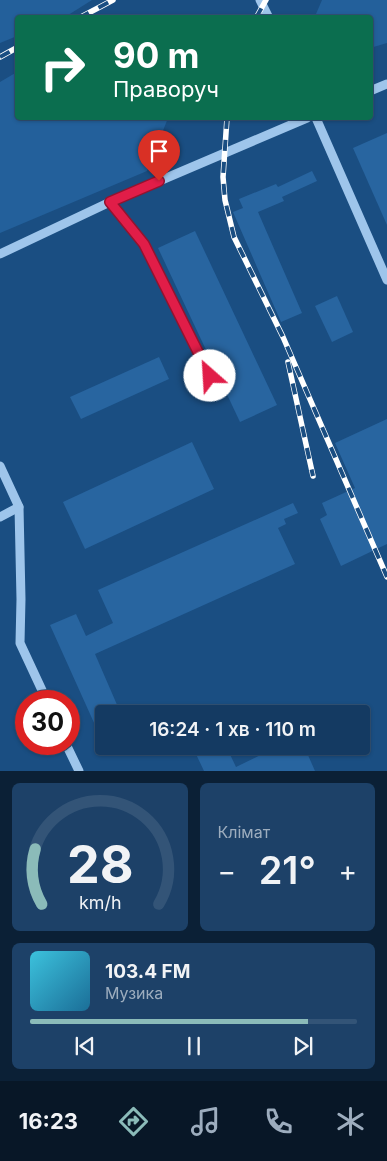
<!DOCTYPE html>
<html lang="uk">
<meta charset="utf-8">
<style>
:root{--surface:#143a62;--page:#1d4168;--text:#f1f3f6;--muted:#9dadbe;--line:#335477;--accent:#8bbbb9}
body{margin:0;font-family:Inter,sans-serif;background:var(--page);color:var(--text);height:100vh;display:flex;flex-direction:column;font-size:19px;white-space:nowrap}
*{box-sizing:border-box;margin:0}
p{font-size:16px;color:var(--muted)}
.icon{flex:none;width:28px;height:28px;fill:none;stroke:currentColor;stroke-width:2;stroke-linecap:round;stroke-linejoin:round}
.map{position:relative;height:771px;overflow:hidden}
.drawer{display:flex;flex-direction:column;gap:12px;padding:12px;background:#0b2036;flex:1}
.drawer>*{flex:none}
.guide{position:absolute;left:15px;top:15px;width:358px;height:105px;border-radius:5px;box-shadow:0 1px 4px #0004,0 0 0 1px var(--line);background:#0b6e4f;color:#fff;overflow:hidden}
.speed{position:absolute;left:15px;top:690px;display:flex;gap:10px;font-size:25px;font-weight:700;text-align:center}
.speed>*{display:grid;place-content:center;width:65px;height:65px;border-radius:50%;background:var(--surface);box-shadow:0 1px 4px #0004,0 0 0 1px var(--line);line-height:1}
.speed .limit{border:8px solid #d22;background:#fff;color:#111}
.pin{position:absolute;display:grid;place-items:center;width:42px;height:42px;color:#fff;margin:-51px -21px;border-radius:50% 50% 50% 0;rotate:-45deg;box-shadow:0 0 5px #0007}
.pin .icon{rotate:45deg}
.me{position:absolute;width:55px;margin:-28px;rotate:334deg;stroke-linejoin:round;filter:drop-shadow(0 0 4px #0008)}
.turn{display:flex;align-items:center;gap:18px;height:105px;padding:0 15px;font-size:22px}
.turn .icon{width:65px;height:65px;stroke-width:2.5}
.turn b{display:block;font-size:35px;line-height:42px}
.big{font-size:38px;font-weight:600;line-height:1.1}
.drawer .widget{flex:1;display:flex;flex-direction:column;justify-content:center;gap:8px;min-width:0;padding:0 18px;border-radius:8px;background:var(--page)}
.drawer .dial{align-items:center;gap:0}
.dial svg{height:130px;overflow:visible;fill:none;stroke:var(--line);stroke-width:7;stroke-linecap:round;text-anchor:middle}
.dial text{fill:var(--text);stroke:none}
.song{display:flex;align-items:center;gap:15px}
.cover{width:60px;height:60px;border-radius:8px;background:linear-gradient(135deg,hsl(190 70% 55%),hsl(200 70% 35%))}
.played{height:5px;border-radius:2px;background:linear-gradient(90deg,var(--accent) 85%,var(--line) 85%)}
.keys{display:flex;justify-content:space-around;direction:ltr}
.heat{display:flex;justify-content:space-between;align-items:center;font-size:28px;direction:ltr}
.drawer .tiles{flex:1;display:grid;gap:12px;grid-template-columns:1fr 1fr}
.widget:last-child{grid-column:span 2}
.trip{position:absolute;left:95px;top:705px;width:275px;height:50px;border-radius:5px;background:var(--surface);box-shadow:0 1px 4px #0004,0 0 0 1px var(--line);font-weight:600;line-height:50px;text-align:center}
.tabs{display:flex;height:80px;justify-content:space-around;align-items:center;background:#081727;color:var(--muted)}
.tabs .icon{width:35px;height:35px}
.tabs .current{color:var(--accent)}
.tabs b{font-size:22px;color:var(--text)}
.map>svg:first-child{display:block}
.green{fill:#23609b}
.building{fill:#2865a0}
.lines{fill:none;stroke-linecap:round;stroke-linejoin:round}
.minor{stroke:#9ec5eb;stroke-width:9}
.rail-casing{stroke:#fff;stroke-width:5.5}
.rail{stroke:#1a4e82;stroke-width:4;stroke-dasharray:11;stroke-linecap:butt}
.route-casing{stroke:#92132f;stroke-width:12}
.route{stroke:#e11d48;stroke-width:9}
</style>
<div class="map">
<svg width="387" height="771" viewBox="0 0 387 771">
<rect width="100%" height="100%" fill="#1a4e82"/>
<!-- green -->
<g class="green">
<path d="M0,0H92L65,17L18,18L17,36L0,43Z"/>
<path d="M322,0H387V43L370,48V18L320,17L316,14Z"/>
<path d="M17,72L18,118H168L147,171L0,233V82Z"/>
</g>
<!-- building -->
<g class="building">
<path d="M387,133V225L353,148Z"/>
<path d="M312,171L317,181L282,197L284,201L258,212L302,313L281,322L233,212L243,208L239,199L276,184L278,187Z"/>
<path d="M195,231L277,405L240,422L158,248Z"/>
<path d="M337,296L353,332L332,342L315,306Z"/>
<path d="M159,357L169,379L81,419L70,397Z"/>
<path d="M387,419V544L341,566L320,519L327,515L322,503L355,488L335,443Z"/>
<path d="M192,442L214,489L85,549L63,502Z"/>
<path d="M293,503L298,513L284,519L286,524L278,528L295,564L95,654L121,714H104V745L50,625L76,614L86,636L113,623L98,590Z"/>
<path d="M208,746H226L236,767L279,746H304L315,771H204L195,752Z"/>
</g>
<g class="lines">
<!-- minor -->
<g class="minor">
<path d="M260,0L269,18"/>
<path d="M370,91L387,84"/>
<path d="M316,118L387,280"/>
<path d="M110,202L144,244L209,376"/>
<path d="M0,254L110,202L307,118"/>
<path d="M0,466L19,507L21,599L20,643L47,701"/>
<path d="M0,517L19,507"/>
<path d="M66,744L79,771"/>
</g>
<!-- rail casing -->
<g class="rail-casing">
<g id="rail">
<path d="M79,18L113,0"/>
<path d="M256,18L266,0"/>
<path d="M0,57L18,47"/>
<path d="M227,118L223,177L225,200L234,237L283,337L387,577"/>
<path d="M288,362L313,476"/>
</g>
</g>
<!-- rail -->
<use href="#rail" class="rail"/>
</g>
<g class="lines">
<!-- route casing -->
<g class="route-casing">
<path id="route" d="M159,181L110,202L144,244L210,376"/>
</g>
<!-- route -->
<use href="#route" class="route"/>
</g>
</svg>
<div class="speed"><div class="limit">30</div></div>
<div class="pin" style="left:159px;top:181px;background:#d93025"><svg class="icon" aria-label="arrive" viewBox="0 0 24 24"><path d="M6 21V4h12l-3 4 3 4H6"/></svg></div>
<svg class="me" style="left:210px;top:376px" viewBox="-20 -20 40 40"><circle r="19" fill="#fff"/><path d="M0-13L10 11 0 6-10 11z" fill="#e11d48"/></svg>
<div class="trip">16:24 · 1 хв · 110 m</div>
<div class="guide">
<div class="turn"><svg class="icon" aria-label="right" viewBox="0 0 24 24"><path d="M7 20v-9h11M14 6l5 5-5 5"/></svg><div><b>90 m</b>Праворуч</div></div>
</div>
</div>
<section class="drawer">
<div class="tiles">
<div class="widget dial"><svg viewBox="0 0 100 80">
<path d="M14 69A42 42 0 1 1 86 69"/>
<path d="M14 69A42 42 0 0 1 10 35" stroke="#8bbbb9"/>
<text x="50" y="56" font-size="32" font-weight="700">28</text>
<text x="50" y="72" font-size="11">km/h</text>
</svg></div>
<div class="widget"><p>Клімат</p>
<div class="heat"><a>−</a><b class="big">21°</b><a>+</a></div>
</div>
<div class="widget">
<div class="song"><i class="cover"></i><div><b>103.4 FM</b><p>Музика</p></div></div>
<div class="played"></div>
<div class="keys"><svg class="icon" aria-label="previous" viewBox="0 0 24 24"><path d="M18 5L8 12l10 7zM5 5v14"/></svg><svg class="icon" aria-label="pause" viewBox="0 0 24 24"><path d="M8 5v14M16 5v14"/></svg><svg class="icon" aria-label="next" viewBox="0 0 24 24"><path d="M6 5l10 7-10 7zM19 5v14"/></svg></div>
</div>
</div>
</section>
<nav class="tabs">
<b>16:23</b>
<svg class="icon current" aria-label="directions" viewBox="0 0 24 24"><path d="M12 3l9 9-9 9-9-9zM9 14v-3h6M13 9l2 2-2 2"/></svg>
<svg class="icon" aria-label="music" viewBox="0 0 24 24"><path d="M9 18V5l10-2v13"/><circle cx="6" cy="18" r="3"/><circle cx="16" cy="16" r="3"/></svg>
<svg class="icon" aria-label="phone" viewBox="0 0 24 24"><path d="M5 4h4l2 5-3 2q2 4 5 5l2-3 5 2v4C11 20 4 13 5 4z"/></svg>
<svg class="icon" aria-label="climate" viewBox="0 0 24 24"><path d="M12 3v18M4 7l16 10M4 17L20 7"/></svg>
</nav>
